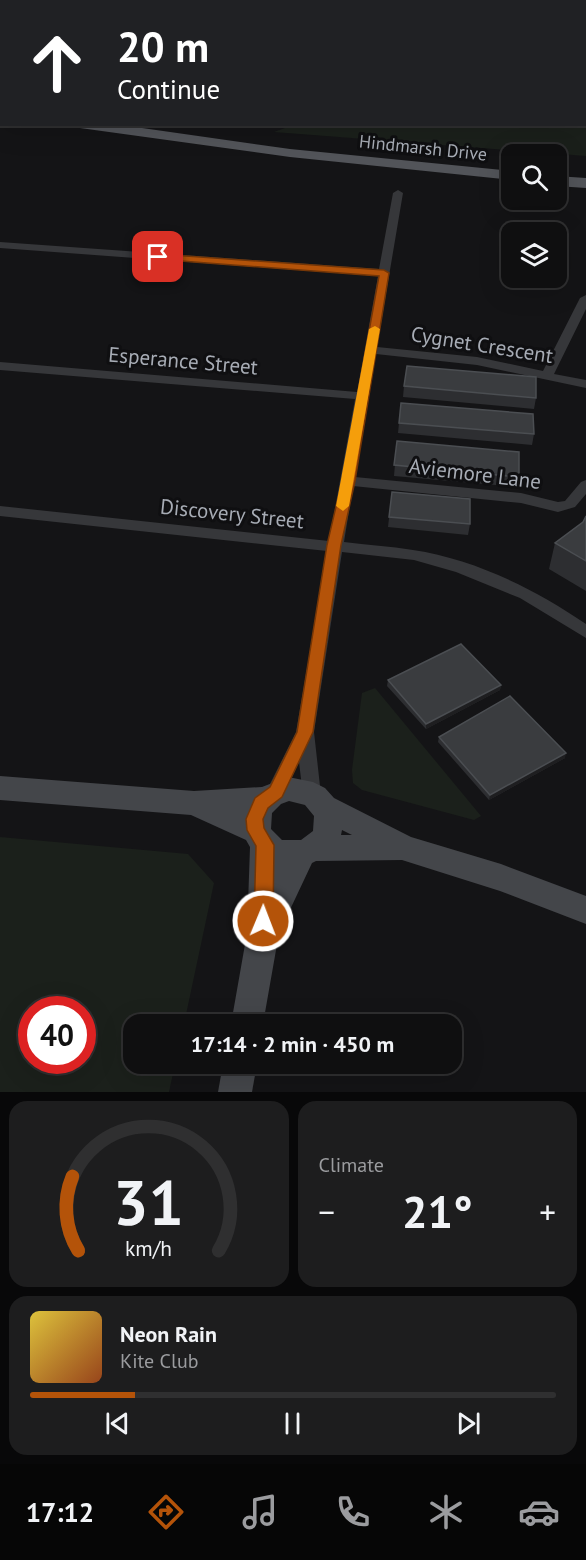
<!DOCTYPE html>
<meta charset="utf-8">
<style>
:root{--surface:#0f0f10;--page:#1d1d1e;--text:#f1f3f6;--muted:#9b9c9f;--line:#2f2f30;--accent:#b45309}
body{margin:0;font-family:"PT Sans",sans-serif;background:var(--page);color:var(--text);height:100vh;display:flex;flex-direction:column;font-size:22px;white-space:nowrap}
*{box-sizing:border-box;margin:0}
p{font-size:20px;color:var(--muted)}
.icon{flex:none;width:33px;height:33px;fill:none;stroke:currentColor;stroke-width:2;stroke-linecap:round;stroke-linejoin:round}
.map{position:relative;height:1092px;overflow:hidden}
.sheet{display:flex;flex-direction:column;gap:9px;padding:9px;background:#080809;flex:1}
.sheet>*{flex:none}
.hud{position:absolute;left:0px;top:0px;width:586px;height:126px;box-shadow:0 6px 24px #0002,0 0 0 2px var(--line);background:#202124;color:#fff;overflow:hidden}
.buttons{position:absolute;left:501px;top:144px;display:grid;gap:12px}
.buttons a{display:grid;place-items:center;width:66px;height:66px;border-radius:12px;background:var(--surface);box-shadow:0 6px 24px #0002,0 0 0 2px var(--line);font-size:30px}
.speed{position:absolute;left:18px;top:996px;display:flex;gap:12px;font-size:30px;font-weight:700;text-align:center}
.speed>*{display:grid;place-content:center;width:78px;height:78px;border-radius:50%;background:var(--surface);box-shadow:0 6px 24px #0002,0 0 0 2px var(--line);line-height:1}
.speed .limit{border:9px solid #d22;background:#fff;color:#111}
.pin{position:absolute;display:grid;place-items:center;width:51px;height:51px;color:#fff;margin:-26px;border-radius:12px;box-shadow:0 3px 9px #0006}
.me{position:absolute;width:66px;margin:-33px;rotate:1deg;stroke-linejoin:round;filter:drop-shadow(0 0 4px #0008)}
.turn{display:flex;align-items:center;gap:21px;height:126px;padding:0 18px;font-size:27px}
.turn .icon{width:78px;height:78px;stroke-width:2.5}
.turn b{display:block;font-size:42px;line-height:51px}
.big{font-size:45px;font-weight:700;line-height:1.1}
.sheet .tile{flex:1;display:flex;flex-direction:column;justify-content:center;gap:9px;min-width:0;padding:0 21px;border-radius:18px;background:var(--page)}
.sheet .dial{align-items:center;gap:0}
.dial svg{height:156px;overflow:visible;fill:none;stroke:var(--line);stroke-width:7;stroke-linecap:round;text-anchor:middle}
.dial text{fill:var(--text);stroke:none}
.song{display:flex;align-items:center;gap:18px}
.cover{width:72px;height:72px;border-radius:9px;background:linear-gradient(135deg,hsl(50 70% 55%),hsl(20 70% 35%))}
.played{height:6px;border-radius:3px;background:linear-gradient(90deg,var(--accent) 20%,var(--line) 20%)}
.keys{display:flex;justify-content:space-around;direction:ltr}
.heat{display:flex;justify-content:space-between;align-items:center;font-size:33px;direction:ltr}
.sheet .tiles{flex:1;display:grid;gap:9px;grid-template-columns:1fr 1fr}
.tile:last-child{grid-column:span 2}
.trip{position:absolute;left:123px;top:1014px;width:339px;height:60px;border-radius:18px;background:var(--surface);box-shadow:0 6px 24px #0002,0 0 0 2px var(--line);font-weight:700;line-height:60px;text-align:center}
.tabs{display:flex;height:96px;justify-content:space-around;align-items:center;background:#060606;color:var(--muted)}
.tabs .icon{width:42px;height:42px}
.tabs .on{color:var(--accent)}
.tabs b{font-size:27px;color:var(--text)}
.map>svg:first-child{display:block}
.green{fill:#1b201b;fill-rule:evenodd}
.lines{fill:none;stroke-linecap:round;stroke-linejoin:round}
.street{fill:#36373a;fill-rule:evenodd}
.secondary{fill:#44464a;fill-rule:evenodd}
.primary{fill:#525459;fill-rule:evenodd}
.wall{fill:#2d2e31}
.shaded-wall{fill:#1e1e20}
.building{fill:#3a3c3f;stroke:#4b4e52;stroke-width:1.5}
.route{fill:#b45309;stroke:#753606;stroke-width:1.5}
.slow{fill:#f59e0b}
.labels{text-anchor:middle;stroke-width:6;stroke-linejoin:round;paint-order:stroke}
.far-street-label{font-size:18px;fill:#a7acb5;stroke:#0f0f11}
.street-label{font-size:21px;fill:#a7acb5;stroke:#0f0f11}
</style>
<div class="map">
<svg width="586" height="1092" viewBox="0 0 586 1092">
<rect width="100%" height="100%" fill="#141416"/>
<!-- green -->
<g class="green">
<path d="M100,0H586V156L274,132L296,124H585V2L98,1Z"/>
<path d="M375,688L481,816L474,820L362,790L353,783L352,770L362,693Z"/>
<path d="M0,837L188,854L214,883L184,1024H134V1064H175L169,1092H0ZM32,1010H82V1060H32Z"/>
</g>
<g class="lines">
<!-- street -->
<path class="street" d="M398,190L403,193L377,347L477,357L543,371L580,298L586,295V309L554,374L586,380V388L477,365L376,354L355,477L521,493L558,502L565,501L581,482L586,480V494L575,507L558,512L521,503L353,486L344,542C367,545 390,546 413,550C474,559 535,589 586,624V638L520,598L456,572L414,560L342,552L314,732L321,795L319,801L312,803L305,801L303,795L299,762L282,798L275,800L268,798L266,792L296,732L327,551L0,516V506L329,541L355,399L0,370V362L357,392L378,276L0,248V242L379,269L393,193Z"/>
<!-- secondary -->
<g class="secondary">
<path d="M0,776L194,791L262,787L288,777L313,782L325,788L334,798L411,837L501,864L586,896V924L500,891L402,860L316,861L312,863L279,933L263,1024H231L247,933L250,847L246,840L191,815L0,800ZM289,801L305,805L314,816L313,831L301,840H282L271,829L272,813L281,804ZM342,830L352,835H341Z"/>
<path d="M223,1064H257L252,1092H218Z"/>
</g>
<!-- primary -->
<g class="primary">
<rect x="0" y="108" width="2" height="8"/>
<path d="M73,124H114L290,149L512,171V180L290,157L80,128Z"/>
<path d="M556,176L586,178V188L556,186Z"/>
</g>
</g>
<!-- wall -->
<g class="wall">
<path d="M404,386L536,398L534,409L403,397Z"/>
<path d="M401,403L534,434L532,445L398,433Z"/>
<path d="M397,441L519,477L517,487L394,476Z"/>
<path d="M392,492L470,524L468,535L388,527Z"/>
<path d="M586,516V591L549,569L555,543L583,522Z"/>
<path d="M388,680L501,685L500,690L426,729L387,686Z"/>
<path d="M439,737L565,758L489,800L438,742Z"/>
</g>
<!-- shaded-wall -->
<g class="shaded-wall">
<path d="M501,685L500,690L426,729V724Z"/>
<path d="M566,753L565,758L489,800L490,795Z"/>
</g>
<!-- building -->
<g class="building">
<path d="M407,366L536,377V398L404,386Z"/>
<path d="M401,403L533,414L534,434L399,423Z"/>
<path d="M397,441L519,452V477L394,465Z"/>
<path d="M392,492L470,499V524L389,517Z"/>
<path d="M586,516V561L555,543L583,522Z"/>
<path d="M461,644L501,685L426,724L388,680Z"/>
<path d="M510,696L566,753L490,795L439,737Z"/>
</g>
<!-- route -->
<path class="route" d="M158,254L384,270L389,273L355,481L341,545L313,732L282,797L268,808L263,819L264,828L274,845L273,921L270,927L263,929L257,927L254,921L256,846L247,830L246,819L255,798L270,787L297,732L327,545L342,481L379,276L155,259V255Z"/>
<!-- slow -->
<path class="slow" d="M375,326L380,329L349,506L343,511L336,506L369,329Z"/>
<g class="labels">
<!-- far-street labels -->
<g class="far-street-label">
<text transform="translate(423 148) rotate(6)" y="6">Hindmarsh Drive</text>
</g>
<!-- street labels -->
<g class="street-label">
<text transform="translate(482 345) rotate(9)" y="7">Cygnet Crescent</text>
<text transform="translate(183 361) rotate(5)" y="7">Esperance Street</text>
<text transform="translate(475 474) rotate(7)" y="7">Aviemore Lane</text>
<text transform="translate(232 514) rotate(6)" y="7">Discovery Street</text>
</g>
</g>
</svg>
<div class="buttons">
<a><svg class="icon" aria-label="search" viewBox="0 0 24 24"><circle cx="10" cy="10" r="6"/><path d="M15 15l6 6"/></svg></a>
<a><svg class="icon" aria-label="layers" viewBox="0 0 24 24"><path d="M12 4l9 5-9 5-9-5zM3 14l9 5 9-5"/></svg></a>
</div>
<div class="speed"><div class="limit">40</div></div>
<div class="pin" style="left:158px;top:257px;background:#d93025"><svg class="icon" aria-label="arrive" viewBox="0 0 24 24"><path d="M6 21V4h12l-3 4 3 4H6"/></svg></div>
<svg class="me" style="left:263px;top:921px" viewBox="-20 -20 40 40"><circle r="17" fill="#b45309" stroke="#fff" stroke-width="3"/><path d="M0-11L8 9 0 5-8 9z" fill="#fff"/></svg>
<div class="trip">17:14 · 2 min · 450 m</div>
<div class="hud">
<div class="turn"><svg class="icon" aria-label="ahead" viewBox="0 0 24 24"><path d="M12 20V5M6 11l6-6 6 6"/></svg><div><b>20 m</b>Continue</div></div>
</div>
</div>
<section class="sheet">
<div class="tiles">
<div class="tile dial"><svg viewBox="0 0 100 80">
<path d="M14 69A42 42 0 1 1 86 69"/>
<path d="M14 69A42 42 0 0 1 11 31" stroke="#b45309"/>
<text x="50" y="56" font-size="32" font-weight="700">31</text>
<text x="50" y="72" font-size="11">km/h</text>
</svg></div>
<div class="tile"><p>Climate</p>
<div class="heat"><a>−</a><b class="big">21°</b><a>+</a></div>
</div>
<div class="tile">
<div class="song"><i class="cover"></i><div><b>Neon Rain</b><p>Kite Club</p></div></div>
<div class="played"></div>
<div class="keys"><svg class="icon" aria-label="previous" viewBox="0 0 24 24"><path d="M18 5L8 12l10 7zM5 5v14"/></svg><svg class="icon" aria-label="pause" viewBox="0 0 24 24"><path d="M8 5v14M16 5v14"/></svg><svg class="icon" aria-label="next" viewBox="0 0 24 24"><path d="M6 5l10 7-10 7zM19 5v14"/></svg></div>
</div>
</div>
</section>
<nav class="tabs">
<b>17:12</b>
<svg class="icon on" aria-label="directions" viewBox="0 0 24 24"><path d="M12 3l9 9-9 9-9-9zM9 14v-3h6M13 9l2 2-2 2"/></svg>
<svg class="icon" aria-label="music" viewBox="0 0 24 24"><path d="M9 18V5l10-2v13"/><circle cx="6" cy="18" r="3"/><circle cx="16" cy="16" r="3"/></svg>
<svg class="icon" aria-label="phone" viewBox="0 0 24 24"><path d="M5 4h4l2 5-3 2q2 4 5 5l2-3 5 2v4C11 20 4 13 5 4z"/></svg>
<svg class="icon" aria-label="climate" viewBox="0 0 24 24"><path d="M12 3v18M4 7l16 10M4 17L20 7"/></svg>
<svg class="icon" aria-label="car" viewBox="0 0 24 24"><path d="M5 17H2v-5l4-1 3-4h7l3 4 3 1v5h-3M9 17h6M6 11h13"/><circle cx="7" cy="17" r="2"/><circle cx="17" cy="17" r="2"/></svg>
</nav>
